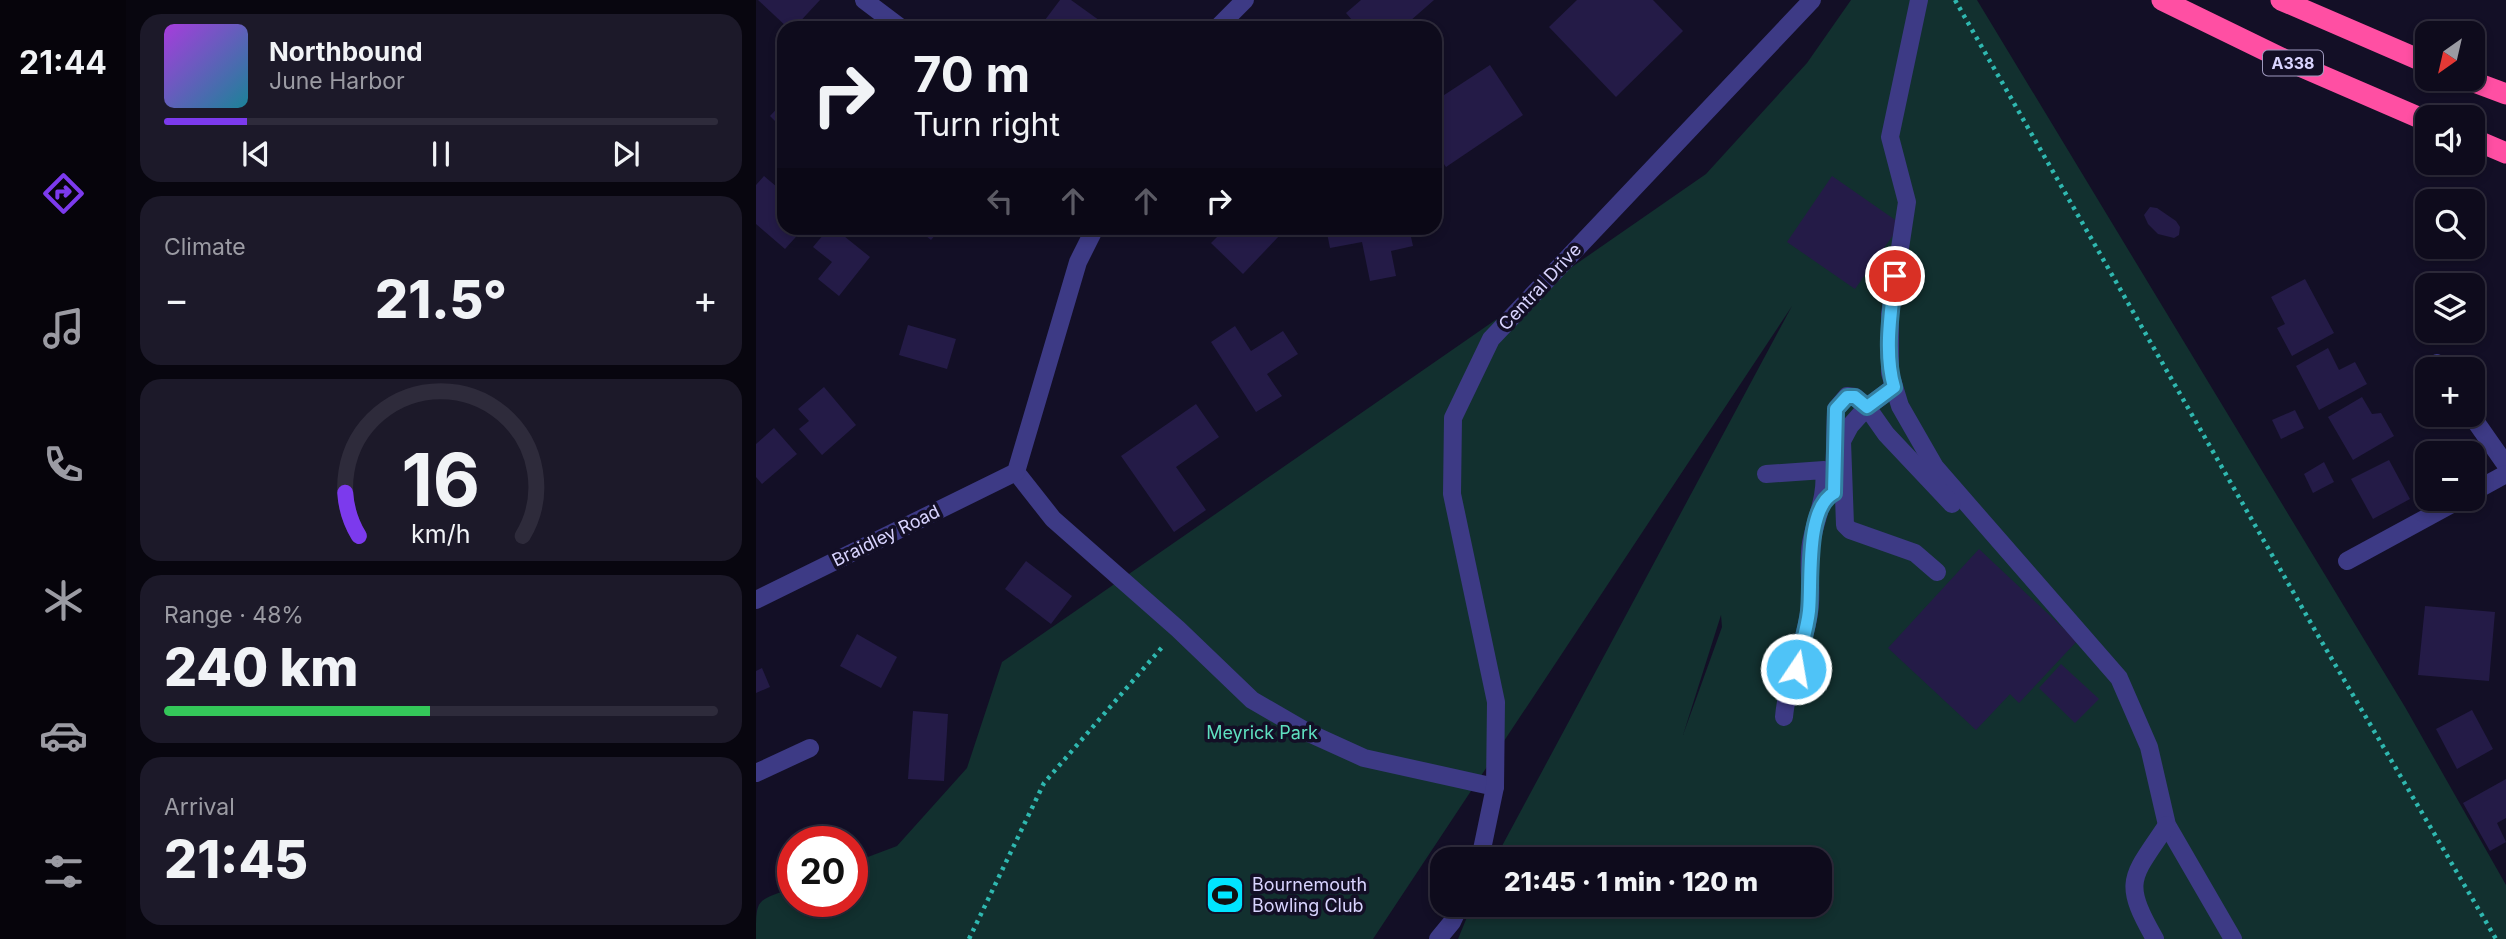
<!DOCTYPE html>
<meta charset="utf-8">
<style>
:root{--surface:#0e0b1c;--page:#1c1929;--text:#f1f3f6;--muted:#9b9ba3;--line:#2e2b3b;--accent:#7c3aed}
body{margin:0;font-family:Inter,sans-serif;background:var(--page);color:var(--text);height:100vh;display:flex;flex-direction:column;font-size:26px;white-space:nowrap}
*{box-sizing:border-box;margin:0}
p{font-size:23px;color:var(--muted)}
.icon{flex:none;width:38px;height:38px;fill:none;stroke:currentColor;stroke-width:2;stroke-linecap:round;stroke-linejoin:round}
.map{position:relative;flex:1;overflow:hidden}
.panel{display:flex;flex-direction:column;gap:14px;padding:14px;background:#08060f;width:630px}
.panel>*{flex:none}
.hud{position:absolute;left:21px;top:21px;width:665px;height:214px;border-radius:21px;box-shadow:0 4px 10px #0003,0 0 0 2px var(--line);background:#0e0b1c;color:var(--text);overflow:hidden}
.needle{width:46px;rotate:214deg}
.fabs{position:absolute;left:1659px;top:21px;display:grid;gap:14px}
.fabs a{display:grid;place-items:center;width:70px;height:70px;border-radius:14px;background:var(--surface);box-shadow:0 4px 10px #0003,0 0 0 2px var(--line);font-size:35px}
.speed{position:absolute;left:21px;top:826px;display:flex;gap:14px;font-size:35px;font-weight:700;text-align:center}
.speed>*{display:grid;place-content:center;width:91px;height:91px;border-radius:50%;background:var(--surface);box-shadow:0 4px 10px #0003,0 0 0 2px var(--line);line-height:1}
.speed .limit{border:10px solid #d22;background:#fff;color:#111}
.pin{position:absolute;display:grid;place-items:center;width:60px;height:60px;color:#fff;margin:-30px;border:4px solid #fff;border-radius:50%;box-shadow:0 2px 7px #0007}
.me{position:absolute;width:77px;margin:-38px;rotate:12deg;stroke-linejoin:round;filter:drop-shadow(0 0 5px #0008)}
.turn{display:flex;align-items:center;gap:24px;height:147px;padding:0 21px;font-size:32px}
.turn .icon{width:91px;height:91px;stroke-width:2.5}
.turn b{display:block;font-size:49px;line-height:60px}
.lanes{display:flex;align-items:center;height:66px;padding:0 21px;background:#0003;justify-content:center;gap:35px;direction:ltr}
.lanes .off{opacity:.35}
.big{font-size:52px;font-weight:800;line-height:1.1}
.panel .card{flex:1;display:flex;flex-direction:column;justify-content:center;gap:10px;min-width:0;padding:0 24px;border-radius:21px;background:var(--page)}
.panel .dial{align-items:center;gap:0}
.dial svg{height:182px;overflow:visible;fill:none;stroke:var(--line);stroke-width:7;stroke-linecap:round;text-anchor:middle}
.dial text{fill:var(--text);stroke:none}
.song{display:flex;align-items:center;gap:21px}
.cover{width:84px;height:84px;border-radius:10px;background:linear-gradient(135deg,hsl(280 70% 55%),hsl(190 70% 35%))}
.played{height:7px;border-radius:4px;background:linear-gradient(90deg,var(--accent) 15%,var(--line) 15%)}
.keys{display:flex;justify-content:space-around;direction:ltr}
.heat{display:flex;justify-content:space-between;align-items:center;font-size:38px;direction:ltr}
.charge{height:10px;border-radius:5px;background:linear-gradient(90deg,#34c759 48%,var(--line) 0)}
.trip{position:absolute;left:674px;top:847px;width:402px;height:70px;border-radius:21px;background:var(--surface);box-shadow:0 4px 10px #0003,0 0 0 2px var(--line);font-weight:800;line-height:70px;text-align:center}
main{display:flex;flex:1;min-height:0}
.menu{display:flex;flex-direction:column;width:126px;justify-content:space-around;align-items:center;background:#06040b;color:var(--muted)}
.menu .icon{width:49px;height:49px}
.menu .on{color:var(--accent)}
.menu b{font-size:32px;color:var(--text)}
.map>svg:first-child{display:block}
.green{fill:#12302f;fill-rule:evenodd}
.building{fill:#241b47}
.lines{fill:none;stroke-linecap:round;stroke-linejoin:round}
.path{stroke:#2fb8b0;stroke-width:4.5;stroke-dasharray:3.5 5;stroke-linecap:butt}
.minor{stroke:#3d3a85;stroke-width:18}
.highway{stroke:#ff4fa3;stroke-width:21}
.route-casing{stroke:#337fa1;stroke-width:18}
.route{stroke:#4fc3f7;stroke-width:12}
.labels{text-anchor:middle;stroke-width:7;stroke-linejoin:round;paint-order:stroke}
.shield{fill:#130f26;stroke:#9e99be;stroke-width:2}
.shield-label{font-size:16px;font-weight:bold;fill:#d9d4ff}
.street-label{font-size:18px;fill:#d9d4ff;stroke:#130f26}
.park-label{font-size:18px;fill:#5fe0c0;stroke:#130f26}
.poi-label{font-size:18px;fill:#d9d4ff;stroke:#130f26;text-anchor:start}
</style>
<main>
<nav class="menu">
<b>21:44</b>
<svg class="icon on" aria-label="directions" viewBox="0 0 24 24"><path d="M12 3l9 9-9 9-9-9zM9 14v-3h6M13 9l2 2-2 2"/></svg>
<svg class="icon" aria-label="music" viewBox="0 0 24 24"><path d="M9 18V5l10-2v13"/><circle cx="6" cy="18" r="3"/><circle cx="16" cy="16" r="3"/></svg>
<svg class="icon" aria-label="phone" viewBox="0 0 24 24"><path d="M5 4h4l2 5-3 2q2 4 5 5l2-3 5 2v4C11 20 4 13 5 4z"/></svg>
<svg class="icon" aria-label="climate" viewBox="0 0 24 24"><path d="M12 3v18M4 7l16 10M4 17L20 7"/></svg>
<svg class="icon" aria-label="car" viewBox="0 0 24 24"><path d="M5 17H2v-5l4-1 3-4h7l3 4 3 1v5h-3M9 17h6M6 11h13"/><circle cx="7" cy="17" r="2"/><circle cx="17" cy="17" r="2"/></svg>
<svg class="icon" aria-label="filters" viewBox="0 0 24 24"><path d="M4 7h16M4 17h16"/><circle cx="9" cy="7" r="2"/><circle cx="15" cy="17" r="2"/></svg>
</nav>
<section class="panel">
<div class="card">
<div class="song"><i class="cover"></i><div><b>Northbound</b><p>June Harbor</p></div></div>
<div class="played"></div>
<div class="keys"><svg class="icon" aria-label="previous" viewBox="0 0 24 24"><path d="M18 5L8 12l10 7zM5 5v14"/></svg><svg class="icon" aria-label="pause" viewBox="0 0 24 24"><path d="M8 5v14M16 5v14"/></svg><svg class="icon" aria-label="next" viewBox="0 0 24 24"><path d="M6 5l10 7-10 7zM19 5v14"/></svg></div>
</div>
<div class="card"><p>Climate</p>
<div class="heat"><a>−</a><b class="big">21.5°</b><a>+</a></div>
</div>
<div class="card dial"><svg viewBox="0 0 100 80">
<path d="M14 69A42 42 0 1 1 86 69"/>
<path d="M14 69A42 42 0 0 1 8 50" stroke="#7c3aed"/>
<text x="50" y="56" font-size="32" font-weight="700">16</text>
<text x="50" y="72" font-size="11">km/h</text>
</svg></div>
<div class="card"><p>Range · 48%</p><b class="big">240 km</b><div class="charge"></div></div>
<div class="card"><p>Arrival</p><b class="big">21:45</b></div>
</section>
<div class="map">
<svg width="1750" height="939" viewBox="0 0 1750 939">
<rect width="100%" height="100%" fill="#130f26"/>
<!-- green -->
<path class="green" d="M1095,0H1221L1649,707L1750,885V939H702L716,905H1064V859H739L1036,306L617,939H0C0,895 0,903 37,887V901H96V863L141,846L211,768L246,662L950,174L1051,63ZM965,615L966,627L927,735Z"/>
<!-- building -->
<g class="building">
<path d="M2,0H64L38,28H32Z"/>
<path d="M304,0H315L347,23L343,28H283Z"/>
<path d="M605,0H678L646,28H603L590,13Z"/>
<path d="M821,0H897L927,31L860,97L793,27Z"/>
<path d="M734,65L767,115L690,167L679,151V101Z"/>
<path d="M28,101V130L14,116Z"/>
<path d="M8,176L28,193V228H48L29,249L0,224V185Z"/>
<path d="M1076,176L1145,224L1099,289L1031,242Z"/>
<path d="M1394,207L1401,208L1420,221L1424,227L1423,235L1418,238L1402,234L1392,224L1388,215Z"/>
<path d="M73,228H78L114,257L83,296L62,279L76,262L57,247Z"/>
<path d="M160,228H185L175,240Z"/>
<path d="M470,228H519L525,234L487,274L455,243Z"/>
<path d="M570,228H653L657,246L635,251L640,276L614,281L606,242L574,248Z"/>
<path d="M1549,279L1578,333L1536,356L1521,328L1529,324L1515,297Z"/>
<path d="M152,325L200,339L191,369L143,355Z"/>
<path d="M479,326L495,351L527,331L542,354L511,374L526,396L500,412L455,342Z"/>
<path d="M1572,348L1583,370L1599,362L1611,384L1563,410L1540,366Z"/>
<path d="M68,387L100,425L66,455L43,429L53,421L42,409Z"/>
<path d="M1606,397L1616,414L1625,413L1638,436L1597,460L1572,417Z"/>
<path d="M440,404L463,437L420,467L450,510L418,532L365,456Z"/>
<path d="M1539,410L1548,428L1525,439L1516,420Z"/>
<path d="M18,428L41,454L6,484L0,477V444Z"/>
<path d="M1633,460L1654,499L1617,519L1595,479Z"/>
<path d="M1568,462L1578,482L1557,493L1548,474Z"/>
<path d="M1223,549L1321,641L1263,703L1254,694L1220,730L1132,648Z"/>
<path d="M270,561L316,596L295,624L249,589Z"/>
<path d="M1669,606L1739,612L1733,681L1662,675Z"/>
<path d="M101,634L141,657L125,688L84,666Z"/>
<path d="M1305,664L1343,699L1319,723L1283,688Z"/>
<path d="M6,668L14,687L0,693V671Z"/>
<path d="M1716,710L1737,749L1701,769L1680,729Z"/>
<path d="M157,711L192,714L188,781L152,779Z"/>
<path d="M1750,779V818L1741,823L1750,842L1734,851L1707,803Z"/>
</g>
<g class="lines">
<!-- path -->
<g class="path">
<path d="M1199,0L1560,632L1740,939"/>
<path d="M213,939L288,783L408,645"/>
</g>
<!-- minor -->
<g class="minor">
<path d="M108,0L145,28"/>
<path d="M1163,0L1134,137L1151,202L1134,314V373L1144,406L1179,467L1363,678L1393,747L1411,825L1477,939"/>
<path d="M461,28L489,0"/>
<path d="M1681,363L1685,369"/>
<path d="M1138,387L1111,407L1094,426L1086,441L1089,525L1094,530L1159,553L1181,572"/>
<path d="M1715,415L1750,465"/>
<path d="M260,472L297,519L422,629L496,700L553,733L608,758L739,787"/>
<path d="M1010,474L1068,470C1071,497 1060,517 1055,543C1051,566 1057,590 1053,613C1048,648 1031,681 1028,717"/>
<path d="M1078,485L1080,409L1091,396L1099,397L1111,407L1130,434L1196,504"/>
<path d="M1717,492L1750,474"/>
<path d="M1591,561L1705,499"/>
<path d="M0,600L260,472L322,262L339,228"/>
<path d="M0,773L54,748"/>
<path d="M724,859L739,787L740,702L696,494L697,418L735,339L1056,0"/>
<path d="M682,939L696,922L704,905"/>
<path d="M1399,939C1365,880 1376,878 1411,825"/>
</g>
<!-- highway -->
<g class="highway">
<path d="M1406,0L1525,58L1671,121"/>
<path d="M1525,0L1671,63"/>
<path d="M1710,79L1750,94"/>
<path d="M1717,139L1750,153"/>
</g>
</g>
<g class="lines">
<!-- route casing -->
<g class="route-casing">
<path id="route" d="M1040,669C1044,649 1051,630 1053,611C1056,582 1049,508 1078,493L1080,409L1091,397H1099L1111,407L1138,387C1128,353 1135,311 1139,276"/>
</g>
<!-- route -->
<use href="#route" class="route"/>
</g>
<!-- icons -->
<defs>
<g id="stadium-square" transform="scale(2.0125)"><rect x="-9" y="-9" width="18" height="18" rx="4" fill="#00e5ff" stroke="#130f26"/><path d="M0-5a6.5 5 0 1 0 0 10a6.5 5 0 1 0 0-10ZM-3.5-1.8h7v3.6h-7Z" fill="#111"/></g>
</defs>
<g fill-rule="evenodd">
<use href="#stadium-square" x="469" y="895"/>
</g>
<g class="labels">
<!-- shield labels -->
<rect class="shield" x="1507" y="50.5" width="60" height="25" rx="5"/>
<g class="shield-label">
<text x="1537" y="69">A338</text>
</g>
<!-- street labels -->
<g class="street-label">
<text transform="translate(784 287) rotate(-47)" y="6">Central Drive</text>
<text transform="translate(130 536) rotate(-26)" y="6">Braidley Road</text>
</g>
<!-- park labels -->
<g class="park-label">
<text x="506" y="739">Meyrick Park</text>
</g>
<!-- poi labels -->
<g class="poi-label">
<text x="496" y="891">Bournemouth<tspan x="496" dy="21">Bowling Club</tspan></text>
</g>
</g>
</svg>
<div class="fabs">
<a><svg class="needle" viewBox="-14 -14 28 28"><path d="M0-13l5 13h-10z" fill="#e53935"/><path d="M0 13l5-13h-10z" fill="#9b9ba3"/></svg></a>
<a><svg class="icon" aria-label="sound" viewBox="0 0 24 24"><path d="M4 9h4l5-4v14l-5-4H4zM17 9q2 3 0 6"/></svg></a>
<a><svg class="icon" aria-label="search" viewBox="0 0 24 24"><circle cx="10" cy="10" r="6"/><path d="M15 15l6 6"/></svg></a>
<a><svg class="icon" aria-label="layers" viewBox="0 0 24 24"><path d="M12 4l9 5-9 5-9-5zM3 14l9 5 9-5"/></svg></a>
<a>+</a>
<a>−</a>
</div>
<div class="speed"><div class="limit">20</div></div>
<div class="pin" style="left:1139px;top:276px;background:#d93025"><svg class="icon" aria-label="arrive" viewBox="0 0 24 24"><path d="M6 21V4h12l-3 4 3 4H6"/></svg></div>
<svg class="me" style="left:1040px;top:669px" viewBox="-20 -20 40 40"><circle r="17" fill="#4fc3f7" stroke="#fff" stroke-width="3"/><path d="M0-11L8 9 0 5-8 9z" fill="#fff"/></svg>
<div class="trip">21:45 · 1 min · 120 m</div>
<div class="hud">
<div class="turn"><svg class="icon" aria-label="right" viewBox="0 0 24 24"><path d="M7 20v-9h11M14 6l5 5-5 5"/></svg><div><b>70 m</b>Turn right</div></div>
<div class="lanes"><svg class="icon off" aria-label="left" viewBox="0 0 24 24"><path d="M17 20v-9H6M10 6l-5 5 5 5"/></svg><svg class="icon off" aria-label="ahead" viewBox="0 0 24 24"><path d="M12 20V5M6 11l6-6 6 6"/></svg><svg class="icon off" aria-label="ahead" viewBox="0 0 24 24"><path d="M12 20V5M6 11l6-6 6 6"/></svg><svg class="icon" aria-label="right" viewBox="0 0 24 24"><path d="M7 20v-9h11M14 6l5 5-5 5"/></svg></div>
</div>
</div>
</main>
